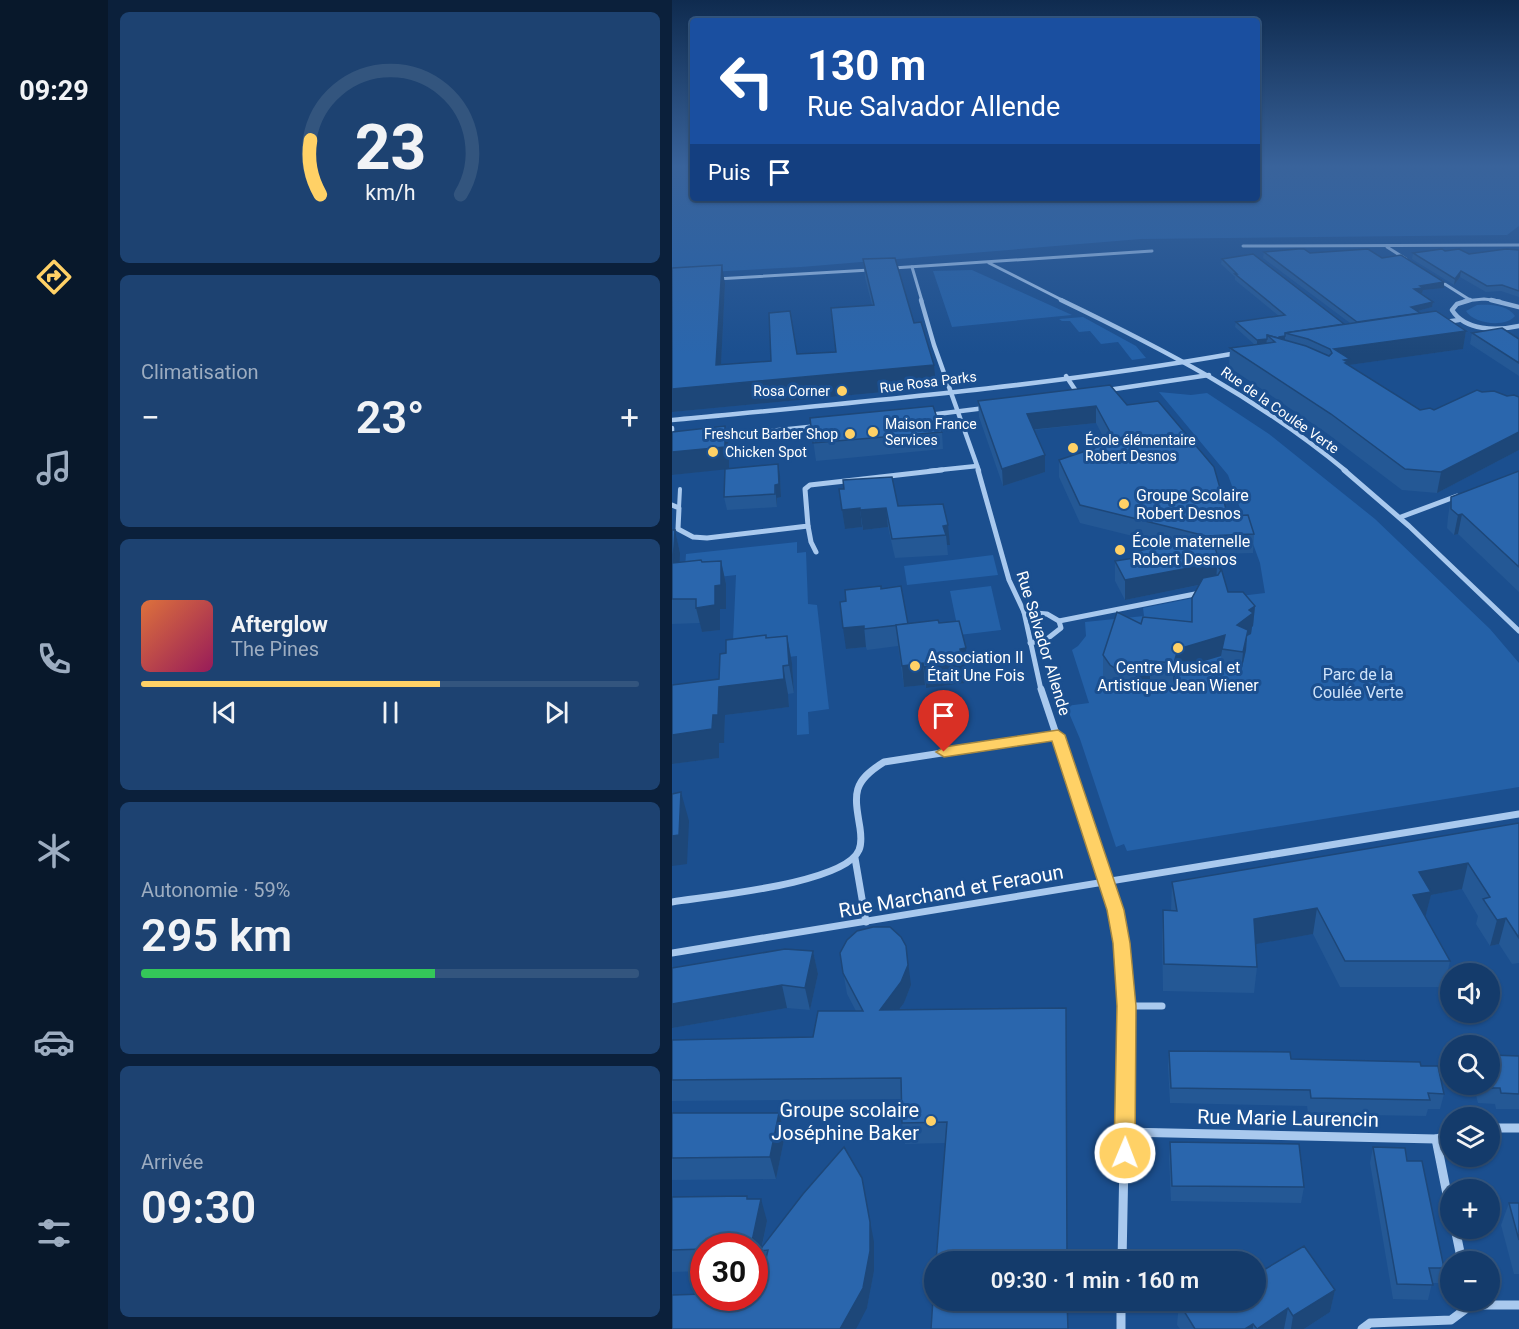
<!DOCTYPE html>
<html lang="fr">
<meta charset="utf-8">
<style>
:root{--surface:#143b6b;--page:#1d4271;--text:#f1f3f6;--muted:#9dadc1;--line:#33557e;--accent:#ffd166}
body{margin:0;font-family:Roboto,sans-serif;background:var(--page);color:var(--text);height:100vh;display:flex;flex-direction:column;font-size:22px;white-space:nowrap}
*{box-sizing:border-box;margin:0}
p{font-size:20px;color:var(--muted)}
.icon{flex:none;width:33px;height:33px;fill:none;stroke:currentColor;stroke-width:2;stroke-linecap:round;stroke-linejoin:round}
.map{position:relative;flex:1;overflow:hidden}
.details{display:flex;flex-direction:column;gap:12px;padding:12px;background:#0b203b;width:564px}
.details>*{flex:none}
.banner{position:absolute;left:18px;top:18px;width:570px;height:183px;border-radius:6px;box-shadow:0 2px 4px #0004,0 0 0 2px var(--line);background:#1a4fa0;color:#fff;overflow:hidden}
.buttons{position:absolute;left:768px;top:963px;display:grid;gap:12px}
.buttons a{display:grid;place-items:center;width:60px;height:60px;border-radius:50%;background:var(--surface);box-shadow:0 2px 4px #0004,0 0 0 2px var(--line);font-size:30px}
.speed{position:absolute;left:18px;top:1233px;display:flex;gap:12px;font-size:30px;font-weight:700;text-align:center}
.speed>*{display:grid;place-content:center;width:78px;height:78px;border-radius:50%;background:var(--surface);box-shadow:0 2px 4px #0004,0 0 0 2px var(--line);line-height:1}
.speed .limit{border:9px solid #d22;background:#fff;color:#111}
.pin{position:absolute;display:grid;place-items:center;width:51px;height:51px;color:#fff;margin:-62px -26px;border-radius:50% 50% 50% 0;rotate:-45deg;box-shadow:0 0 6px #0007}
.pin .icon{rotate:45deg}
.me{position:absolute;width:66px;margin:-33px;rotate:1deg;stroke-linejoin:round;filter:drop-shadow(0 0 4px #0008)}
.turn{display:flex;align-items:center;gap:21px;height:126px;padding:0 18px;font-size:27px}
.turn .icon{width:78px;height:78px;stroke-width:2.5}
.turn b{display:block;font-size:42px;line-height:51px}
.then{display:flex;align-items:center;height:57px;padding:0 18px;background:#0003;gap:12px;font-size:22px}
.big{font-size:45px;font-weight:600;line-height:1.1}
.details .widget{flex:1;display:flex;flex-direction:column;justify-content:center;gap:9px;min-width:0;padding:0 21px;border-radius:9px;background:var(--page)}
.details .dial{align-items:center;gap:0}
.dial svg{height:156px;overflow:visible;fill:none;stroke:var(--line);stroke-width:7;stroke-linecap:round;text-anchor:middle}
.dial text{fill:var(--text);stroke:none}
.song{display:flex;align-items:center;gap:18px}
.cover{width:72px;height:72px;border-radius:9px;background:linear-gradient(135deg,hsl(20 70% 55%),hsl(330 70% 35%))}
.played{height:6px;border-radius:3px;background:linear-gradient(90deg,var(--accent) 60%,var(--line) 60%)}
.keys{display:flex;justify-content:space-around;direction:ltr}
.heat{display:flex;justify-content:space-between;align-items:center;font-size:33px;direction:ltr}
.charge{height:9px;border-radius:4px;background:linear-gradient(90deg,#34c759 59%,var(--line) 0)}
.trip{position:absolute;left:252px;top:1251px;width:342px;height:60px;border-radius:30px;background:var(--surface);box-shadow:0 2px 4px #0004,0 0 0 2px var(--line);font-weight:600;line-height:60px;text-align:center}
main{display:flex;flex:1;min-height:0}
.tabs{display:flex;flex-direction:column;width:108px;justify-content:space-around;align-items:center;background:#08182b;color:var(--muted)}
.tabs .icon{width:42px;height:42px}
.tabs .on{color:var(--accent)}
.tabs b{font-size:27px;color:var(--text)}
.map>svg:first-child{display:block}
.green{fill:#2461a8}
.lines{fill:none;stroke-linecap:round;stroke-linejoin:round}
.lane-far1{stroke:#a9c9ee;stroke-width:4}
.lane{stroke:#a9c9ee;stroke-width:7}
.street-far4{stroke:#a9c9ee;stroke-width:3}
.street-far3{stroke:#a9c9ee;stroke-width:4.5}
.street-far2{stroke:#a9c9ee;stroke-width:5}
.street-far1{stroke:#a9c9ee;stroke-width:7}
.street{stroke:#a9c9ee;stroke-width:9}
.wall{fill:#245895}
.shaded-wall{fill:#1d4779}
.building{fill:#2a66ad;stroke:#1d4779;stroke-width:1.5}
.route{fill:#ffd166;stroke:#a68842;stroke-width:1.5}
.poi-dot{fill:#ffd166;stroke:#1b4f8f;stroke-width:2}
.labels{text-anchor:middle;stroke-width:6;stroke-linejoin:round;paint-order:stroke}
.far-street-label{font-size:14px;fill:#fff;stroke:#1b4f8f}
.far-poi-label{font-size:14px;fill:#fff;stroke:#1b4f8f;text-anchor:start}
.poi-label{font-size:16px;fill:#fff;stroke:#1b4f8f;text-anchor:start}
.street-label{font-size:16px;fill:#fff;stroke:#1b4f8f}
.park-label{font-size:16px;fill:#cfe3fa;stroke:#1b4f8f}
.near-street-label{font-size:20px;fill:#fff;stroke:#1b4f8f}
.near-poi-label{font-size:20px;fill:#fff;stroke:#1b4f8f;text-anchor:end}
</style>
<main>
<nav class="tabs">
<b>09:29</b>
<svg class="icon on" aria-label="directions" viewBox="0 0 24 24"><path d="M12 3l9 9-9 9-9-9zM9 14v-3h6M13 9l2 2-2 2"/></svg>
<svg class="icon" aria-label="music" viewBox="0 0 24 24"><path d="M9 18V5l10-2v13"/><circle cx="6" cy="18" r="3"/><circle cx="16" cy="16" r="3"/></svg>
<svg class="icon" aria-label="phone" viewBox="0 0 24 24"><path d="M5 4h4l2 5-3 2q2 4 5 5l2-3 5 2v4C11 20 4 13 5 4z"/></svg>
<svg class="icon" aria-label="climate" viewBox="0 0 24 24"><path d="M12 3v18M4 7l16 10M4 17L20 7"/></svg>
<svg class="icon" aria-label="car" viewBox="0 0 24 24"><path d="M5 17H2v-5l4-1 3-4h7l3 4 3 1v5h-3M9 17h6M6 11h13"/><circle cx="7" cy="17" r="2"/><circle cx="17" cy="17" r="2"/></svg>
<svg class="icon" aria-label="filters" viewBox="0 0 24 24"><path d="M4 7h16M4 17h16"/><circle cx="9" cy="7" r="2"/><circle cx="15" cy="17" r="2"/></svg>
</nav>
<section class="details">
<div class="widget dial"><svg viewBox="0 0 100 80">
<path d="M14 69A42 42 0 1 1 86 69"/>
<path d="M14 69A42 42 0 0 1 9 41" stroke="#ffd166"/>
<text x="50" y="56" font-size="32" font-weight="700">23</text>
<text x="50" y="72" font-size="11">km/h</text>
</svg></div>
<div class="widget"><p>Climatisation</p>
<div class="heat"><a>−</a><b class="big">23°</b><a>+</a></div>
</div>
<div class="widget">
<div class="song"><i class="cover"></i><div><b>Afterglow</b><p>The Pines</p></div></div>
<div class="played"></div>
<div class="keys"><svg class="icon" aria-label="previous" viewBox="0 0 24 24"><path d="M18 5L8 12l10 7zM5 5v14"/></svg><svg class="icon" aria-label="pause" viewBox="0 0 24 24"><path d="M8 5v14M16 5v14"/></svg><svg class="icon" aria-label="next" viewBox="0 0 24 24"><path d="M6 5l10 7-10 7zM19 5v14"/></svg></div>
</div>
<div class="widget"><p>Autonomie · 59%</p><b class="big">295 km</b><div class="charge"></div></div>
<div class="widget"><p>Arrivée</p><b class="big">09:30</b></div>
</section>
<div class="map">
<svg width="847" height="1329" viewBox="0 0 847 1329">
<rect width="100%" height="100%" fill="#1b4f8f"/>
<!-- green -->
<g class="green">
<path d="M21,167V198H585V167H847V226L835,235L469,239L129,267L0,274V168Z"/>
<path d="M300,270L400,315L280,327L261,271Z"/>
<path d="M805,305C818,304 836,305 843,316C833,328 802,324 794,311Z"/>
<path d="M411,317L464,346L474,358L460,360L446,342L429,344L418,331L407,332L398,321H390L387,319Z"/>
<path d="M487,392L519,395L535,393L597,434L703,519L818,629L847,663V787L455,851L452,844L444,847L408,739L394,706L417,703L400,650L406,646L414,636L413,622L472,616L471,608L547,593L560,597L593,593L588,563L556,475Z"/>
<path d="M125,542V553L134,552L136,604L145,605L157,709L136,712L137,734L125,735V656L60,663L64,575L12,581L14,554Z"/>
<path d="M321,555L326,575L235,585L232,566Z"/>
<path d="M319,586L329,630L287,635L278,591Z"/>
</g>
<g class="lines">
<!-- lane-far1 -->
<path class="lane-far1" d="M7,508L8,489"/>
<!-- lane -->
<path class="lane" d="M455,1006H490"/>
<!-- street-far4 -->
<g class="street-far4">
<path d="M571,246L847,245"/>
<path d="M715,247L734,259"/>
<path d="M317,263L392,301"/>
<path d="M240,267L250,301"/>
<path d="M221,268L480,251"/>
<path d="M44,279L198,270"/>
<path d="M768,281L798,300"/>
<path d="M792,301L812,299L828,301"/>
</g>
<!-- street-far3 -->
<g class="street-far3">
<path d="M249,300L262,345L307,471"/>
<path d="M389,300C493,350 584,397 674,471"/>
<path d="M798,300L785,304L780,310C793,331 825,331 847,326"/>
<path d="M819,300L847,307"/>
<path d="M773,322L787,320"/>
<path d="M394,376L406,394"/>
<path d="M436,390L537,375"/>
<path d="M257,415L313,408"/>
<path d="M0,420C188,402 378,386 565,353"/>
<path d="M0,428V434"/>
<path d="M48,436L146,426"/>
<path d="M257,471L305,466"/>
</g>
<!-- street-far2 -->
<g class="street-far2">
<path d="M306,470L337,580L352,612L369,690"/>
<path d="M672,470L737,526L847,631"/>
<path d="M0,505L7,508L6,529L21,537L35,538L136,526L133,489L138,485L270,470"/>
<path d="M729,517L785,496"/>
<path d="M136,526L139,542L144,552"/>
<path d="M352,612L375,614L387,621"/>
<path d="M358,643L375,639L389,628L387,621L528,593"/>
</g>
<!-- street-far1 -->
<g class="street-far1">
<path d="M369,689L443,910L450,943L452,970"/>
<path d="M183,858L194,922"/>
<path d="M0,902C36,896 173,884 187,850C190,843 189,835 188,828C182,793 180,782 212,762L386,735"/>
<path d="M0,953L847,814"/>
</g>
<!-- street -->
<g class="street">
<path d="M818,1128H847"/>
<path d="M453,1132L764,1139L778,1135"/>
<path d="M764,1139L778,1209"/>
<path d="M783,1228L790,1262"/>
<path d="M450,1262L455,1006L452,969"/>
<path d="M449,1300V1329"/>
<path d="M690,1329L698,1323L779,1320L799,1305H847"/>
</g>
</g>
<!-- wall -->
<g class="wall">
<path d="M847,250V297L829,291L814,292L788,277L782,285L740,259L741,253L773,251L797,254Z"/>
<path d="M592,252L638,253L710,258L772,282V288L751,290L750,293H749L761,302L760,307L745,311L748,313L794,331L791,349L677,365L748,410H762L810,392L835,396L847,397V450L765,493L730,490L656,434L557,367L558,348L583,345L563,327L564,322L607,316L563,280V277L549,264L550,259L672,324L678,323L591,258Z"/>
<path d="M191,259L242,323L264,387L0,412L53,284L49,365L99,361L164,352L200,305L193,278Z"/>
<path d="M800,333L847,339V376L798,344Z"/>
<path d="M306,401L455,405L556,516L582,534L581,553L545,554L556,592L583,606L581,626L580,627L579,634L575,636L574,650L569,672L548,669L549,656L505,669L501,684L478,681L463,690L444,689L438,686L431,676V655L469,624L519,622L520,598L527,585L453,600L443,581V561L465,557V551L497,545L408,523L387,477V460L435,444L424,423L362,430L373,472L331,486L307,417Z"/>
<path d="M138,418L270,432L271,449L144,461Z"/>
<path d="M53,426L57,448V469L108,476L109,497L105,498V507L55,510L52,497L53,469L0,475V432Z"/>
<path d="M847,471V592L786,534L782,535L775,528L776,517L779,497Z"/>
<path d="M167,489L226,506L271,504L278,545H275L276,555L223,558L216,527L191,530L190,527L173,529Z"/>
<path d="M0,530H3L8,553V562H30L49,561L54,584V609H48V630L30,632L28,623L0,624Z"/>
<path d="M209,589L236,624L267,623L295,670H292L293,683L254,688L253,685L232,687L226,646L195,650L194,647L174,649Z"/>
<path d="M115,636L120,663L122,693L116,694L117,707L53,715L52,743H47V758L0,764V685L47,679L54,653L94,638Z"/>
<path d="M847,823V963L840,964L827,944L818,946L804,924L806,916L790,889L759,895L753,917L778,961L772,987H668L641,934L584,944L585,967L582,993L491,991L490,936L491,910L499,911L500,882Z"/>
<path d="M141,951L146,974L138,1010L115,1008L0,1028Z"/>
<path d="M168,953L239,985L232,1003L227,1010L394,1008L273,1143L233,1144L230,1123V1099L0,1101V1040L141,1037L184,1011L175,994Z"/>
<path d="M497,1051L619,1059L749,1066L772,1094L768,1109H756L754,1116L636,1114L635,1106L498,1103L496,1066Z"/>
<path d="M819,1055L847,1056V1109H824L823,1104L806,1103L801,1084H818V1061Z"/>
<path d="M0,1113L113,1135L104,1179L0,1180Z"/>
<path d="M498,1142L632,1187L629,1203L499,1201L497,1157Z"/>
<path d="M701,1147L735,1161L772,1268L767,1283H760L756,1300L721,1299L698,1163Z"/>
<path d="M75,1196L76,1199L95,1221L90,1247L202,1242V1271L195,1308L89,1294L92,1267L89,1254L85,1271H82V1246H32V1271L0,1272V1197Z"/>
<path d="M837,1203H847V1274H842L829,1225Z"/>
<path d="M590,1271L663,1290L658,1312L632,1329H508L505,1325L507,1303L584,1300Z"/>
</g>
<!-- shaded-wall -->
<g class="shaded-wall">
<path d="M50,265L53,284L48,385L262,365L264,387L0,412V389L44,365Z"/>
<path d="M789,271L788,277L782,285L783,279Z"/>
<path d="M772,282V288L751,290L750,293L741,294L742,289L748,286Z"/>
<path d="M761,302L760,307L738,313L739,307Z"/>
<path d="M794,331L791,349L677,365L670,382L662,349Z"/>
<path d="M613,336V342L603,348L607,337Z"/>
<path d="M595,339L594,345L585,346V340Z"/>
<path d="M424,406V423L356,430L355,414Z"/>
<path d="M53,426L57,448V469L0,475V452Z"/>
<path d="M847,432V450L765,493L769,472Z"/>
<path d="M373,455V472L331,486L330,469Z"/>
<path d="M106,464L108,476L109,497L105,498V507L103,485Z"/>
<path d="M188,508L190,527L173,529L170,510Z"/>
<path d="M214,508L216,527L191,530L188,510Z"/>
<path d="M790,514L786,534L782,535L786,515Z"/>
<path d="M276,525L278,545H275L274,535L271,526Z"/>
<path d="M3,530L8,553L7,587L1,563Z"/>
<path d="M49,561L54,584V609H48V630L30,632L24,608L43,586Z"/>
<path d="M538,564L545,566L544,585L536,583L453,600V580Z"/>
<path d="M583,606L581,626L580,627L579,634L575,636L574,650L569,672L571,652L565,625L577,610Z"/>
<path d="M192,626L194,647L174,649L171,628Z"/>
<path d="M553,635L549,656L505,669L501,684L502,663L506,649Z"/>
<path d="M115,636L120,663L122,693L117,665Z"/>
<path d="M294,648L295,670H292L293,683L254,688L252,667L288,649Z"/>
<path d="M478,661V681L463,690L464,670Z"/>
<path d="M251,663L253,685L232,687L230,666Z"/>
<path d="M111,666L116,694L117,707L53,715L52,743H47V758L0,764V735L41,715L47,687Z"/>
<path d="M9,792L17,821L15,864L0,866V836Z"/>
<path d="M796,863L790,889L759,895L753,918L735,921L747,872Z"/>
<path d="M645,908L641,934L579,945L582,919Z"/>
<path d="M834,918L827,944L818,946L825,920Z"/>
<path d="M234,946L239,985L232,1003L211,1031L208,1010Z"/>
<path d="M141,951L146,974L138,1010L133,988Z"/>
<path d="M110,985L115,1008L0,1028V1004Z"/>
<path d="M107,1113L113,1135L104,1179L98,1157Z"/>
<path d="M190,1178L202,1242V1271L195,1308L184,1329H168Z"/>
<path d="M89,1199L95,1221L89,1250L87,1251L89,1254L85,1271L82,1262V1246H79Z"/>
<path d="M663,1290L658,1312L632,1329H619L621,1316Z"/>
<path d="M616,1308L612,1329H585Z"/>
<path d="M581,1324V1329H573Z"/>
</g>
<!-- building -->
<g class="building">
<path d="M626,249H632L638,253L696,249L710,258L729,255L772,282L748,286L751,288L742,289L761,302L739,307L748,313L685,322L592,252Z"/>
<path d="M770,249L773,251L787,249L797,254L834,249L847,250V291L830,285L815,286L789,271L783,279L741,253Z"/>
<path d="M581,254L672,324L613,333V336L607,337L606,338L595,335V339L585,340L564,322L613,315L563,274H565L550,259Z"/>
<path d="M223,258L242,323L249,322L262,365L0,389V268L50,265L44,365L99,361L97,313L118,311L125,354L164,352L159,308L202,305L191,259Z"/>
<path d="M764,311L794,331L662,349L678,359L672,360L676,362L673,363L748,410L758,408L762,410L805,390L810,392L822,391L835,396L842,395L847,397V432L769,472L733,469L659,414L558,348L603,342L595,335L634,346L657,356L660,353L658,349L636,339L613,333Z"/>
<path d="M830,328L847,339V363L800,333Z"/>
<path d="M438,385L455,405L486,401L542,467L556,516L576,515L582,534L534,536L408,505L387,460L443,441L424,406L355,414L373,455L330,469L306,401Z"/>
<path d="M261,406L270,432L141,443L138,418Z"/>
<path d="M53,426V447L0,452V432Z"/>
<path d="M106,464L107,484L103,485V494L52,497L53,469Z"/>
<path d="M847,471V567L790,514L786,515L779,509V497Z"/>
<path d="M220,477L226,506L271,504L276,525L271,526L274,535L220,539L214,508L188,510V508L170,510L167,489H172L171,480Z"/>
<path d="M0,530H3L1,563L29,560L30,562L49,561V585L43,586V605L24,608V599H0Z"/>
<path d="M540,537L556,592H571L583,606L577,610L581,613L565,625L576,630L571,652L550,649L553,635L506,649L502,663L478,661L464,670L444,669L438,665L431,655L445,612L469,624L471,617L520,622V598L531,578L546,575L549,570L545,566L537,567L538,564L453,580L443,561L469,557L465,551Z"/>
<path d="M209,586V589L229,586L236,624L192,629V626L171,628L168,602L174,601L173,590Z"/>
<path d="M266,620L267,623L287,621L294,648L288,649L291,661L252,667L251,663L230,666L224,625Z"/>
<path d="M94,635V638L115,636L117,665L111,666L112,679L47,687L46,715H41L40,729L0,735V685L47,679L48,654L54,653V640Z"/>
<path d="M9,792L7,835L0,836V794Z"/>
<path d="M847,823V938L834,918L825,920L811,899L818,897L796,863L747,872L759,892L741,895L778,961H673L645,908L582,919L585,967L492,964L491,910L505,911L500,882Z"/>
<path d="M201,927H218L229,937L234,946L236,965L229,982L208,1010L394,1008L395,1262H264L275,1122L230,1123L229,1078L0,1080V1040L141,1037L146,1011H191L171,973L168,953L175,940L185,931Z"/>
<path d="M113,949L141,951L133,988L110,985L0,1004V968Z"/>
<path d="M497,1051L618,1052L619,1059L748,1062L749,1066H766L772,1094L756,1093L758,1100L639,1098L638,1090L499,1088Z"/>
<path d="M819,1055L847,1056V1094L829,1093L828,1088H810V1084H818V1061H821Z"/>
<path d="M0,1113H107L98,1157L0,1158Z"/>
<path d="M498,1142L627,1144L632,1187L500,1186Z"/>
<path d="M172,1147L190,1178L198,1222V1251L191,1288L168,1329H0V1295L32,1294V1298H82V1294H89V1279L96,1250L87,1251L131,1194Z"/>
<path d="M701,1147L733,1148L735,1161H750L772,1268H757L761,1285L725,1284Z"/>
<path d="M75,1196V1199H89L79,1246H32V1249L0,1250V1197Z"/>
<path d="M837,1203H847V1240Z"/>
<path d="M632,1246L663,1290L621,1316L616,1308L585,1329L581,1324L573,1329H523L507,1303L511,1300H584V1284L594,1278L590,1271Z"/>
<path d="M262,1284V1300H395L396,1329H259Z"/>
</g>
<!-- sky -->
<linearGradient id="sky" x2="0" y2="1"><stop stop-color="#0f2b4f"/><stop offset="0.47" stop-color="#39639b"/><stop offset="1" stop-color="#39639b" stop-opacity="0"/></linearGradient>
<rect width="847" height="354" fill="url(#sky)"/>
<!-- route -->
<path class="route" d="M386,730L393,735L452,910L458,943L464,1006L463,1153L460,1160L453,1163L445,1160L442,1153L445,1006L441,943L435,910L380,741L272,757L264,752L272,747Z"/>
<!-- markers -->
<g class="poi-dot">
<circle cx="170" cy="391" r="6"/>
<circle cx="201" cy="432" r="6"/>
<circle cx="178" cy="434" r="6"/>
<circle cx="401" cy="448" r="6"/>
<circle cx="41" cy="452" r="6"/>
<circle cx="452" cy="504" r="6"/>
<circle cx="448" cy="550" r="6"/>
<circle cx="506" cy="648" r="6"/>
<circle cx="243" cy="666" r="6"/>
<circle cx="259" cy="1121" r="6"/>
</g>
<g class="labels">
<!-- far-street labels -->
<g class="far-street-label">
<text transform="translate(256 382) rotate(-7)" y="5">Rue Rosa Parks</text>
<text transform="translate(608 410) rotate(35)" y="5">Rue de la Coulée Verte</text>
</g>
<!-- far-poi labels -->
<g class="far-poi-label">
<text x="158" y="396" text-anchor="end">Rosa Corner</text>
<text x="213" y="429">Maison France<tspan x="213" dy="16">Services</tspan></text>
<text x="166" y="439" text-anchor="end">Freshcut Barber Shop</text>
<text x="413" y="445">École élémentaire<tspan x="413" dy="16">Robert Desnos</tspan></text>
<text x="53" y="457">Chicken Spot</text>
</g>
<!-- poi labels -->
<g class="poi-label">
<text x="464" y="501">Groupe Scolaire<tspan x="464" dy="18">Robert Desnos</tspan></text>
<text x="460" y="547">École maternelle<tspan x="460" dy="18">Robert Desnos</tspan></text>
<text x="255" y="663">Association Il<tspan x="255" dy="18">Était Une Fois</tspan></text>
<text x="506" y="673" text-anchor="middle">Centre Musical et<tspan x="506" dy="18">Artistique Jean Wiener</tspan></text>
</g>
<!-- street labels -->
<g class="street-label">
<text transform="translate(372 643) rotate(73)" y="6">Rue Salvador Allende</text>
</g>
<!-- park labels -->
<g class="park-label">
<text x="686" y="680">Parc de la<tspan x="686" dy="18">Coulée Verte</tspan></text>
</g>
<!-- near-street labels -->
<g class="near-street-label">
<text transform="translate(279 891) rotate(-10)" y="7">Rue Marchand et Feraoun</text>
<text transform="translate(616 1118) rotate(1)" y="7">Rue Marie Laurencin</text>
</g>
<!-- near-poi labels -->
<g class="near-poi-label">
<text x="247" y="1117">Groupe scolaire<tspan x="247" dy="23">Joséphine Baker</tspan></text>
</g>
</g>
</svg>
<div class="buttons">
<a><svg class="icon" aria-label="sound" viewBox="0 0 24 24"><path d="M4 9h4l5-4v14l-5-4H4zM17 9q2 3 0 6"/></svg></a>
<a><svg class="icon" aria-label="search" viewBox="0 0 24 24"><circle cx="10" cy="10" r="6"/><path d="M15 15l6 6"/></svg></a>
<a><svg class="icon" aria-label="layers" viewBox="0 0 24 24"><path d="M12 4l9 5-9 5-9-5zM3 14l9 5 9-5"/></svg></a>
<a>+</a>
<a>−</a>
</div>
<div class="speed"><div class="limit">30</div></div>
<div class="pin" style="left:272px;top:752px;background:#d93025"><svg class="icon" aria-label="arrive" viewBox="0 0 24 24"><path d="M6 21V4h12l-3 4 3 4H6"/></svg></div>
<svg class="me" style="left:453px;top:1153px" viewBox="-20 -20 40 40"><circle r="17" fill="#ffd166" stroke="#fff" stroke-width="3"/><path d="M0-11L8 9 0 5-8 9z" fill="#fff"/></svg>
<div class="trip">09:30 · 1 min · 160 m</div>
<div class="banner">
<div class="turn"><svg class="icon" aria-label="left" viewBox="0 0 24 24"><path d="M17 20v-9H6M10 6l-5 5 5 5"/></svg><div><b>130 m</b>Rue Salvador Allende</div></div>
<div class="then">Puis<svg class="icon" aria-label="arrive" viewBox="0 0 24 24"><path d="M6 21V4h12l-3 4 3 4H6"/></svg></div>
</div>
</div>
</main>
